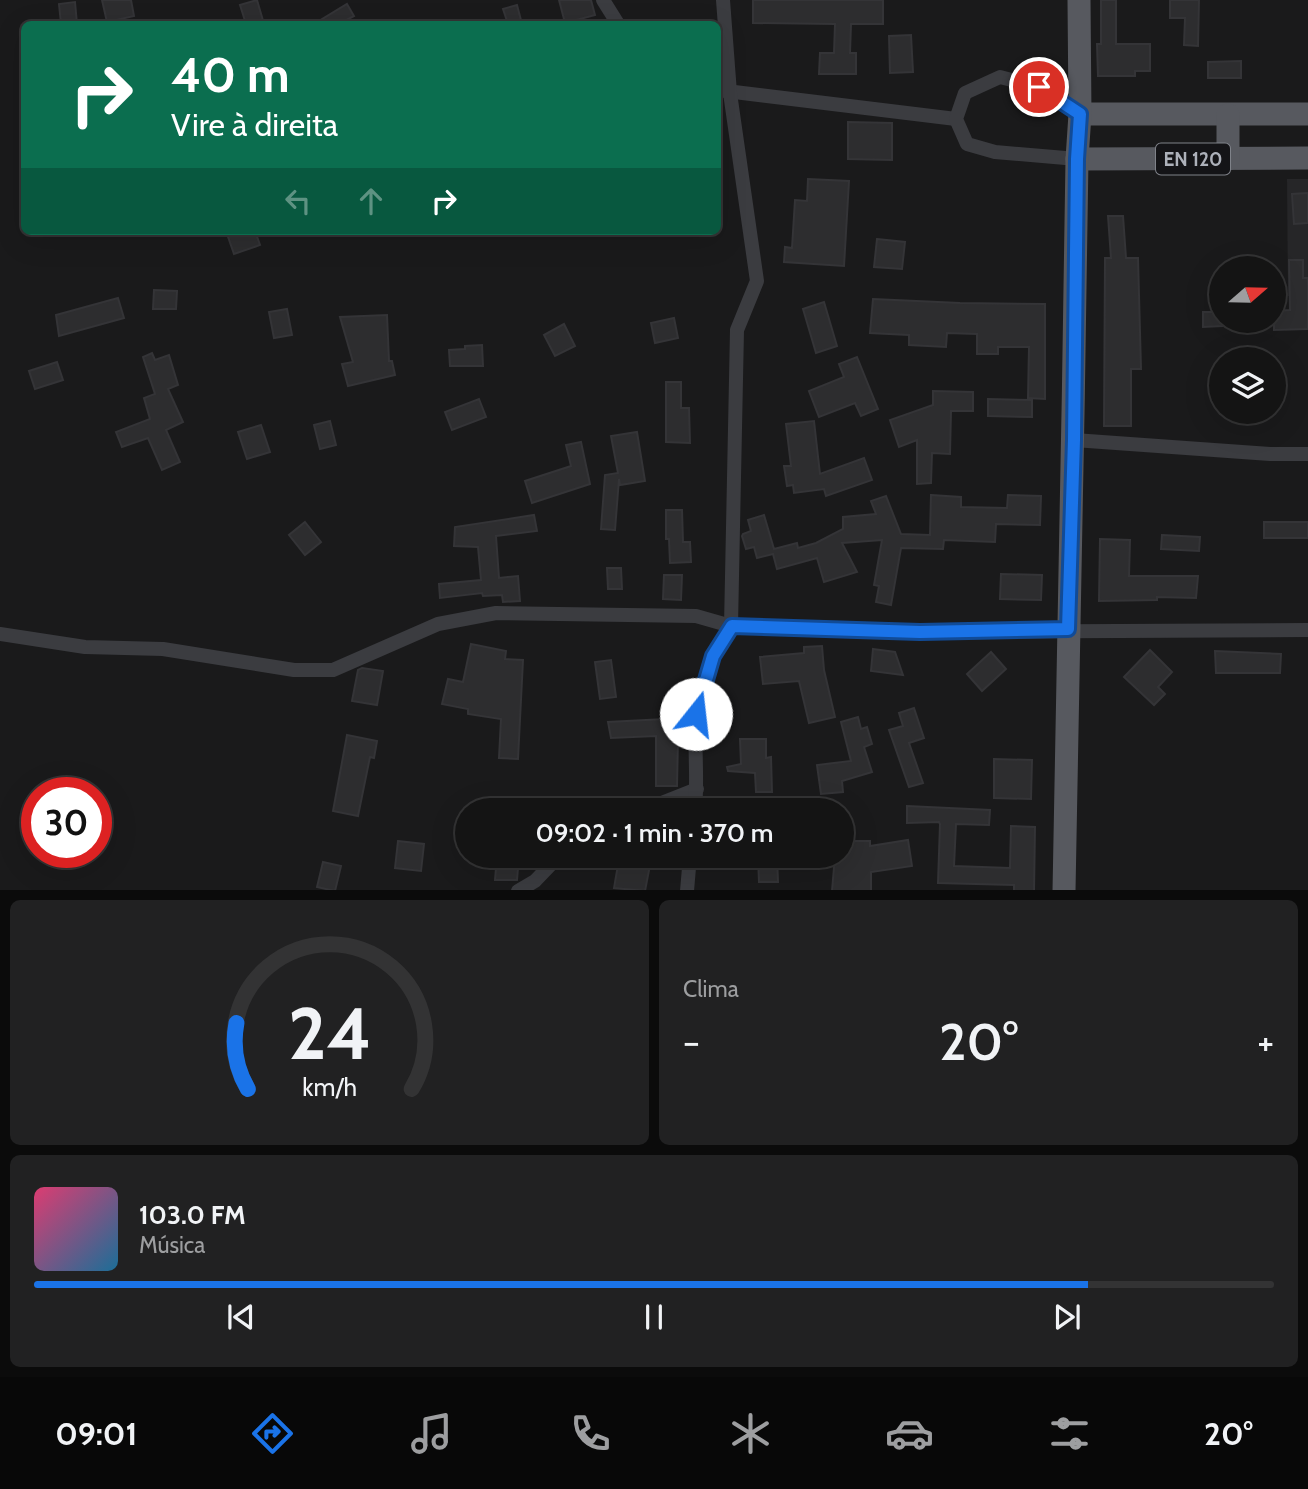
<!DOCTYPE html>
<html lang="pt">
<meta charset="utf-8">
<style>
:root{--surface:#141414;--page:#212122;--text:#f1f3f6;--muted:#9d9ea0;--line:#333334;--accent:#1a73e8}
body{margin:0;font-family:Cabin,sans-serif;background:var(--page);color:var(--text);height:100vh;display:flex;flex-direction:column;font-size:26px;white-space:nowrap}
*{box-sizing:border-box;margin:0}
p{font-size:23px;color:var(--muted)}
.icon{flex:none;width:38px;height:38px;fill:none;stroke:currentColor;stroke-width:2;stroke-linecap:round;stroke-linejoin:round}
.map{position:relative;height:890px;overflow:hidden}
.details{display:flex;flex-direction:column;gap:10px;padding:10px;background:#0b0b0b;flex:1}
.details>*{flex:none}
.banner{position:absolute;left:21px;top:21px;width:700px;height:214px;border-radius:10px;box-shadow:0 7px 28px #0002,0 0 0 2px var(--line);background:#0b6e4f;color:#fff;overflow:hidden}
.needle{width:46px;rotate:70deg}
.fabs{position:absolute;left:1209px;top:256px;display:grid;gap:14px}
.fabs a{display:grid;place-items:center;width:77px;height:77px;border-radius:50%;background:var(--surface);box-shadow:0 7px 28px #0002,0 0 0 2px var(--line);font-size:35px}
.speed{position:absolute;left:21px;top:777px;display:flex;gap:14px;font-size:35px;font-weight:700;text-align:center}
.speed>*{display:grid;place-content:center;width:91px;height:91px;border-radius:50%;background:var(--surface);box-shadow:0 7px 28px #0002,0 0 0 2px var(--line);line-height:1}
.speed .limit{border:10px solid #d22;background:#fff;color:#111}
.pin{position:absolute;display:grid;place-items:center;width:60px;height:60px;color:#fff;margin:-30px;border:4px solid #fff;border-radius:50%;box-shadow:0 2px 7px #0007}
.me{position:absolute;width:77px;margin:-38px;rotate:16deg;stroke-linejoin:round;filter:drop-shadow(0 0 5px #0008)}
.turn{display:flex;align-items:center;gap:24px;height:147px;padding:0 35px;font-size:32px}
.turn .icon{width:91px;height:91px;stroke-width:2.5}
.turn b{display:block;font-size:49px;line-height:60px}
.lanes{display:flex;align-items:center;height:66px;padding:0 35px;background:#0003;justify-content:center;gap:35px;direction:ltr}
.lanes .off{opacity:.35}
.big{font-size:52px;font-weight:600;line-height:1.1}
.details .tile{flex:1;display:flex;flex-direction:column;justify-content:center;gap:10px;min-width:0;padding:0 24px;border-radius:10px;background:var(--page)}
.details .dial{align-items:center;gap:0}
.dial svg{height:182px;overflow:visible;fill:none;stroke:var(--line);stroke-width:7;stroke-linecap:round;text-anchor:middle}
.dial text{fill:var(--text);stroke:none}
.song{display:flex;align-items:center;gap:21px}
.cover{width:84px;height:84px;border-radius:10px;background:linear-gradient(135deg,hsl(340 70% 55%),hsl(200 70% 35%))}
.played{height:7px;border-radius:4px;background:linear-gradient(90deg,var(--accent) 85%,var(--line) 85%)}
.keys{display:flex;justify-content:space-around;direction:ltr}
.heat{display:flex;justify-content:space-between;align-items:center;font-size:38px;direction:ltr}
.details .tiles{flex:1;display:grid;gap:10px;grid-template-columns:1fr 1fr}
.tile:last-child{grid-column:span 2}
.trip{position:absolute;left:455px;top:798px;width:399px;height:70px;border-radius:35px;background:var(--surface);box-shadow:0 7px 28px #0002,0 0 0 2px var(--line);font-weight:600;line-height:70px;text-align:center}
.menu{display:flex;height:112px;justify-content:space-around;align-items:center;background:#080808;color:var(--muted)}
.menu .icon{width:49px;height:49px}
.menu .current{color:var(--accent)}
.menu b{font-size:32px;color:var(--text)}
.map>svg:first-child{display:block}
.built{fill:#262628}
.building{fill:#2d2d2f;stroke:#343437;stroke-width:2}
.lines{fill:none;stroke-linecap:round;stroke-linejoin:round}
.minor{stroke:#3b3c40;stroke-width:14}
.primary{stroke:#57595f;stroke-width:23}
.route-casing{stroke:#114b97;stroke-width:18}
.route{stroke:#1a73e8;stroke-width:12}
.labels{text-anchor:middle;stroke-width:7;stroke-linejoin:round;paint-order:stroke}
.shield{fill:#141417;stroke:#7f8289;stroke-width:2}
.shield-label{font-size:19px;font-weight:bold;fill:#adb1ba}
</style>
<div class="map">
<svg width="1308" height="891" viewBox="0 0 1308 891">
<rect width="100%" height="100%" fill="#1a1a1b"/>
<!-- built -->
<path class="built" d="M1287,179H1308V296H1288Z"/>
<!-- building -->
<g class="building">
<path d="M102,0H131L134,16L107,22Z"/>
<path d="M257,0L264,24H246L240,5Z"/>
<path d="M559,0H591L595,15L565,23Z"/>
<path d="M753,0H883V24H851L850,53H856V74H819L820,53H834L835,24L753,23Z"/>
<path d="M1101,0H1116V44H1150V71H1135V76H1098L1097,44H1101Z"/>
<path d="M1170,0H1199L1198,46L1184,45L1185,18H1170Z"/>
<path d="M75,2L77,24H61L59,4Z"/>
<path d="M347,4L354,16L339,24H314Z"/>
<path d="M517,5L522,24H508L503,9Z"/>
<path d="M911,35L913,72L890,73L889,36Z"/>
<path d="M1241,61V78H1208V62Z"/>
<path d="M848,122L892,123V160L848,159Z"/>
<path d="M808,179L849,181L844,266L784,262L785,247L792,248L795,200L807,201Z"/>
<path d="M1308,193V223L1294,224L1292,194Z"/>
<path d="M1108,216H1123L1126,258H1138L1141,369H1131V426H1104L1105,258H1111Z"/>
<path d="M226,231H255L260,245L234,254Z"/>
<path d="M877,239L905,242L902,269L874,267Z"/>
<path d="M1289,260H1303V278H1308V329L1274,330V311L1290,310Z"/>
<path d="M154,290L177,291L176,309H153Z"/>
<path d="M118,298L124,318L59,336L56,315Z"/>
<path d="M873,299L960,303L1045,304V399L1028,398L1029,347H998V354H977V334L947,333L946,347L909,345V335L870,333Z"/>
<path d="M824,302L837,346L816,353L803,309Z"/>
<path d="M287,309L292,335L274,338L269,312Z"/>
<path d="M1203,312H1222V326L1203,327Z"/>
<path d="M387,315L389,361H392L395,375L348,386L342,364L353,362L340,317Z"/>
<path d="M674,318L678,338L655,343L651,323Z"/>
<path d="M564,324L575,346L555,356L544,335Z"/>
<path d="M482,345L483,366H450L449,350L465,349V346Z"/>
<path d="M152,353L155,360L169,355L178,385L168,389L183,422L166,430L180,462L162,470L148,438L122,447L116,432L150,419L144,398L155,394L143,357Z"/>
<path d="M857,357L878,409L861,416L855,403L819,417L809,391L844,377L839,364Z"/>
<path d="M57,362L63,380L35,389L29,371Z"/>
<path d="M666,382H681V408H689L690,443L666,442Z"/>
<path d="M933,391L973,392V411H951L950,454L932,453L931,483L917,484V440L899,447L890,420L933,405Z"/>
<path d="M479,399L486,417L452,430L445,412Z"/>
<path d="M988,399L1032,400V417L988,416Z"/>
<path d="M330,421L336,445L320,449L314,425Z"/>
<path d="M814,421L820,474L864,458L872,480L826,496L824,489L794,493L793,485L787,486L784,466H791L786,424Z"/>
<path d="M261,425L270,452L247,459L238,432Z"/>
<path d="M637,432L645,481L620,485L619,479L615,530L601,529L605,475L618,473L611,436Z"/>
<path d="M581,442L590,484L532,503L525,481L571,466L566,445Z"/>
<path d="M931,495L961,497V507L1007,508L1008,495L1041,496L1040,525L996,524L995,542L944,540L943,549L901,548L891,605L876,602L879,586L874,585L882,540L842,543L857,572L824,582L817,558L777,569L773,554L757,558L754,547L746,549L742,536L743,534L751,531L748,520L764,515L774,549L797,543L798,548L816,543L843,529V517L876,514L871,501L886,496L901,534L930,535Z"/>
<path d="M666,510H682L683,542H690L691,562L670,563L669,539H666Z"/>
<path d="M534,515L537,531L496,536L499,578L518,576L520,601L503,602L502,595L483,596L482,593L440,598L439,584L481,580L478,547L454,546L455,527Z"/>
<path d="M305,522L321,542L305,555L289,535Z"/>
<rect x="1264" y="522" width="44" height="16"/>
<path d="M1162,535L1200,537L1199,551L1161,549Z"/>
<path d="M1100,539L1130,540L1129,576H1198L1196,598L1157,597V600L1099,601Z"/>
<path d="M607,568H621L622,589H608Z"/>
<path d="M1001,574L1042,575L1041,600L1000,599Z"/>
<path d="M664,575H682L681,600L663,599Z"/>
<path d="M471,644L506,651L505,659L523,660L518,759L499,758L501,719L468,714V709L442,704L448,679L463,682Z"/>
<path d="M822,646L824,670L835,717L809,723L799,681L763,684L760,657L804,653V647Z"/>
<path d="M873,649L895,652L903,675L871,671Z"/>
<path d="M1150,650L1172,672L1158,687L1165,694L1154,705L1124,677Z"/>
<path d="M1215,651L1281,654L1280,673H1216Z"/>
<path d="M991,652L1006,669L982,691L967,674Z"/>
<path d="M611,660L616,697L600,699L595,662Z"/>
<path d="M362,668L383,671L377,705L352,701L358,670Z"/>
<path d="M914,708L924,738L909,743L923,783L909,787L889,730L903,726L899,713Z"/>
<path d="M858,717L861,729L867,727L872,744L864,747L872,772L842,781L843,792L821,794L817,765L851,761L841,722Z"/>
<path d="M684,718L685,739H678L677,786H656V736L611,738L608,722Z"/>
<path d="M347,735L377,741L374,758L370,757L358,816L333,811Z"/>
<path d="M740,739H766V758L771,757L772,792H756L755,773L728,771L727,767L741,764Z"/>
<path d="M994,759L1032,760L1031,799L994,798Z"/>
<path d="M907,806L990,810L989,825L956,824L954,866L1010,868L1011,826L1035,827L1034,891H1014V885L938,883L940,824L939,822L907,823Z"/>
<path d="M908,840L912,866L871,872V891H832L835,856H842V841H870V846Z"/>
<path d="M398,841L424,844L421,871L395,868Z"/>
<path d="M497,856H519L517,880H495Z"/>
<path d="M758,856H777L778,882H759Z"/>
<path d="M619,859L650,865L645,891L614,888Z"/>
<path d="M323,862L341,866L335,891L317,887Z"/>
</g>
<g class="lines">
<!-- minor -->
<g class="minor">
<path d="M603,0L618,24"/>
<path d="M718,90L956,119"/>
<path d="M1077,159L995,152L967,144L956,119L965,93L1000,77L1039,87L1080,114"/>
<path d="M1074,440L1270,454H1308"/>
<path d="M0,634L85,647L163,649L294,670H333L438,624L496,613L696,616L731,626L920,632L1308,630"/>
<path d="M644,810L697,789"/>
<path d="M695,810C698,779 694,748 696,717C697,688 716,650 731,626L737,330L757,281L730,93L723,0"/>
<path d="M518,891L535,881L559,856"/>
<path d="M687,891L690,856"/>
</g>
<!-- primary -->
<g class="primary">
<path d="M1080,114H1308"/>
<path d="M1077,159L1308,158"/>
<path d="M1228,159V115"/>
<path d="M1064,891C1068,646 1074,403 1077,159L1080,114L1079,0"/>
</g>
</g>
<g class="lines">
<!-- route casing -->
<g class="route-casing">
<path id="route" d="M696,714L713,656L732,626L920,632L1068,629L1074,440L1077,159L1080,114L1039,87"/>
</g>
<!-- route -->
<use href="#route" class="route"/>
</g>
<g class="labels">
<!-- shield labels -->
<rect class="shield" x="1156" y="143.5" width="74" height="31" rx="5"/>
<g class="shield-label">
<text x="1193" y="166">EN 120</text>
</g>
</g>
</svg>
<div class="fabs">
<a><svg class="needle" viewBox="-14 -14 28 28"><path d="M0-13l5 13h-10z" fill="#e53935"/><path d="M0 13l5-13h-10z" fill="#9d9ea0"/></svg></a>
<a><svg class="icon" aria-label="layers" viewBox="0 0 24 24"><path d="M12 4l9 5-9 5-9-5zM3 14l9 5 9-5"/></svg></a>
</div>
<div class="speed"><div class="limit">30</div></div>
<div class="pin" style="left:1039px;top:87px;background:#d93025"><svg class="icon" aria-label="arrive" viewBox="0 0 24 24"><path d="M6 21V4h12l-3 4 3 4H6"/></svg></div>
<svg class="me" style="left:696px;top:714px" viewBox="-20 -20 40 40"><circle r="19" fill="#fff"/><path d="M0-13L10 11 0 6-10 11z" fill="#1a73e8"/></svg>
<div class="trip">09:02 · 1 min · 370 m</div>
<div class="banner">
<div class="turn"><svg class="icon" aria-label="right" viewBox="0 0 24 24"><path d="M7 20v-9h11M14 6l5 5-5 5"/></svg><div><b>40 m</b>Vire à direita</div></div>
<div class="lanes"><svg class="icon off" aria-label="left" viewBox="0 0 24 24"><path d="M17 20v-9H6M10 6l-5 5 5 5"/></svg><svg class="icon off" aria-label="ahead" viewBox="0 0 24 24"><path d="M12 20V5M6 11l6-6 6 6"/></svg><svg class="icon" aria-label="right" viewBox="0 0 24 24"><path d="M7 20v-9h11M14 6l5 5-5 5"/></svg></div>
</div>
</div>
<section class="details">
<div class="tiles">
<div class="tile dial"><svg viewBox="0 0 100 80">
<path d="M14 69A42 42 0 1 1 86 69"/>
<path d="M14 69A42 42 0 0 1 9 40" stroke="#1a73e8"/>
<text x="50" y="56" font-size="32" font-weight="700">24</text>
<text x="50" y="72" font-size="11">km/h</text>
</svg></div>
<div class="tile"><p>Clima</p>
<div class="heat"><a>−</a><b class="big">20°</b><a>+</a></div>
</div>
<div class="tile">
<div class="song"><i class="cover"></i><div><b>103.0 FM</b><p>Música</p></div></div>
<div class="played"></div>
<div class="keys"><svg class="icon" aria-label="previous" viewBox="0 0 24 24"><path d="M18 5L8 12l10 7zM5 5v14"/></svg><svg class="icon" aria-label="pause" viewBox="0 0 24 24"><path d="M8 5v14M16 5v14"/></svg><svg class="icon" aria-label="next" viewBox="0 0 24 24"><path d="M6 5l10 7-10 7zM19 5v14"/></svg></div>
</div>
</div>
</section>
<nav class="menu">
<b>09:01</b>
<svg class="icon current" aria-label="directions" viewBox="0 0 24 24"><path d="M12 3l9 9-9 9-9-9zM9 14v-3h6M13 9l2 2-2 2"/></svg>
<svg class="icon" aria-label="music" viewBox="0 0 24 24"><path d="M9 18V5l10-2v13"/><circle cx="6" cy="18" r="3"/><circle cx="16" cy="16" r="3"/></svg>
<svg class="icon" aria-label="phone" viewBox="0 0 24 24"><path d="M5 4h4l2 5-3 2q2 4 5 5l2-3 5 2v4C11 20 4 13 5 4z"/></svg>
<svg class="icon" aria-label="climate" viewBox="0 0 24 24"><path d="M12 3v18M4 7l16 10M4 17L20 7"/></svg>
<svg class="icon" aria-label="car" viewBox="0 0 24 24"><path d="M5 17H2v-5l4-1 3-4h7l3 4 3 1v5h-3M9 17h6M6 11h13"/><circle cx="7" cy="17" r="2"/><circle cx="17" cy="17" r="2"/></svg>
<svg class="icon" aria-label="filters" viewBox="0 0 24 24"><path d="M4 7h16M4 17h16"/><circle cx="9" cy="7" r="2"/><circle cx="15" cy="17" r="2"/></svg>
<b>20°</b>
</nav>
